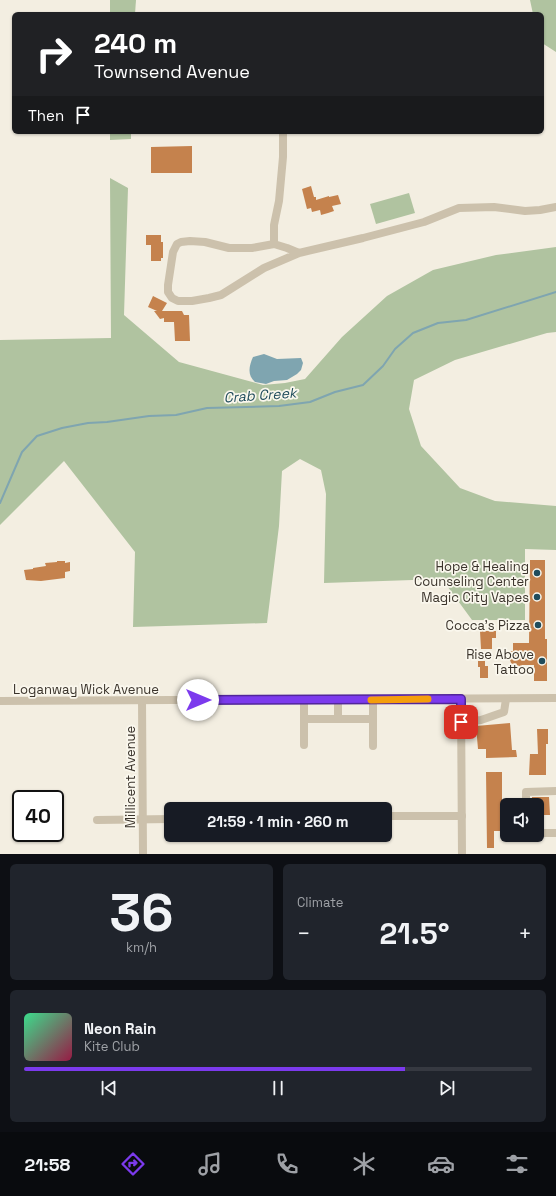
<!DOCTYPE html>
<meta charset="utf-8">
<style>
:root{--surface:#171b24;--page:#20242c;--text:#f1f3f6;--muted:#9ea1a6;--line:#363941;--accent:#7c3aed}
body{margin:0;font-family:"Space Grotesk",sans-serif;background:var(--page);color:var(--text);height:100vh;display:flex;flex-direction:column;font-size:15px;white-space:nowrap}
*{box-sizing:border-box;margin:0}
p{font-size:13px;color:var(--muted)}
.icon{flex:none;width:22px;height:22px;fill:none;stroke:currentColor;stroke-width:2;stroke-linecap:round;stroke-linejoin:round}
.map{position:relative;height:854px;overflow:hidden}
.panel{display:flex;flex-direction:column;gap:10px;padding:10px;background:#0d0f14;flex:1}
.panel>*{flex:none}
.guide{position:absolute;left:12px;top:12px;width:532px;height:122px;border-radius:6px;box-shadow:0 1px 3px #0004;background:#202124;color:#fff;overflow:hidden}
.controls{position:absolute;left:500px;top:798px;display:grid;gap:8px}
.controls a{display:grid;place-items:center;width:44px;height:44px;border-radius:6px;background:var(--surface);box-shadow:0 1px 3px #0004;font-size:20px}
.speed{position:absolute;left:12px;top:790px;display:flex;gap:8px;font-size:20px;font-weight:700;text-align:center}
.speed>*{display:grid;place-content:center;width:52px;height:52px;border-radius:50%;background:var(--surface);box-shadow:0 1px 3px #0004;line-height:1}
.speed .limit{border:2px solid #111;border-radius:6px;background:#fff;color:#111}
.pin{position:absolute;display:grid;place-items:center;width:34px;height:34px;color:#fff;margin:-17px;border-radius:8px;box-shadow:0 2px 6px #0006}
.me{position:absolute;width:44px;margin:-22px;rotate:90deg;stroke-linejoin:round;filter:drop-shadow(0 0 3px #0008)}
.turn{display:flex;align-items:center;gap:14px;height:84px;padding:0 16px;font-size:18px}
.turn .icon{width:52px;height:52px;stroke-width:2.5}
.turn b{display:block;font-size:28px;line-height:34px}
.then{display:flex;align-items:center;height:38px;padding:0 16px;background:#0003;gap:8px;font-size:15px}
.big{font-size:30px;font-weight:800;line-height:1.1}
.panel .widget{flex:1;display:flex;flex-direction:column;justify-content:center;gap:6px;min-width:0;padding:0 14px;border-radius:6px;background:var(--page)}
.panel .dial{align-items:center;gap:0}
.dial b{font-size:52px;line-height:1}
.song{display:flex;align-items:center;gap:12px}
.cover{width:48px;height:48px;border-radius:6px;background:linear-gradient(135deg,hsl(150 70% 55%),hsl(340 70% 35%))}
.played{height:4px;border-radius:2px;background:linear-gradient(90deg,var(--accent) 75%,var(--line) 75%)}
.keys{display:flex;justify-content:space-around;direction:ltr}
.heat{display:flex;justify-content:space-between;align-items:center;font-size:22px;direction:ltr}
.panel .tiles{flex:1;display:grid;gap:10px;grid-template-columns:1fr 1fr}
.widget:last-child{grid-column:span 2}
.trip{position:absolute;left:164px;top:802px;width:228px;height:40px;border-radius:6px;background:var(--surface);box-shadow:0 1px 3px #0004;font-weight:800;line-height:40px;text-align:center}
.tabs{display:flex;height:64px;justify-content:space-around;align-items:center;background:#090b0e;color:var(--muted)}
.tabs .icon{width:28px;height:28px}
.tabs .selected{color:var(--accent)}
.tabs b{font-size:18px;color:var(--text)}
.map>svg:first-child{display:block}
.green{fill:#b0c3a0}
.water{fill:#7fa5b0}
.lines{fill:none;stroke-linecap:round;stroke-linejoin:round}
.stream{stroke:#7fa5b0;stroke-width:2}
.building{fill:#c5824d}
.minor{stroke:#ccc1ac;stroke-width:8}
.route-casing{stroke:#51269a;stroke-width:10}
.route{stroke:#7c3aed;stroke-width:7}
.slow{stroke:#f59e0b;stroke-width:7}
.poi-dot{fill:#204c5c;stroke:#faf7ed;stroke-width:1.5}
.labels{text-anchor:middle;stroke-width:3.5;stroke-linejoin:round;paint-order:stroke}
.poi-label{font-size:13px;fill:#3a332b;stroke:#faf7ed;text-anchor:end}
.street-label{font-size:13px;fill:#3a332b;stroke:#faf7ed}
.water-label{font-size:14px;font-style:italic;fill:#204c5c;stroke:#faf7ed}
</style>
<div class="map">
<svg width="556" height="854" viewBox="0 0 556 854">
<rect width="100%" height="100%" fill="#f3eee1"/>
<!-- green -->
<g class="green">
<path d="M110,0H136L135,14H110Z"/>
<path d="M530,0H556V52L542,43V14H533Z"/>
<path d="M110,132H131V139L110,140Z"/>
<path d="M110,178L128,188L124,315L179,362L263,385L285,383L305,379L342,337L387,296L433,270L496,255L556,247V332L547,333L455,360L414,380L409,409L421,446L460,488L495,501L556,506V550L525,549V620H472L442,579L324,583L326,494L321,470L300,459L282,471L279,526L267,623L133,627L135,552L64,461L0,525V340L111,338Z"/>
<path d="M409,193L415,213L376,224L370,204Z"/>
</g>
<!-- water -->
<path class="water" d="M264,354L277,359L301,358L303,363L301,370L297,374L287,380L274,381L266,384L255,382C247,375 249,366 253,357Z"/>
<g class="lines">
<!-- stream -->
<path class="stream" d="M0,503L22,452L37,436L62,428L88,423L107,422L149,416L176,415L207,408L279,406L310,402L335,392L363,385L383,366L395,349L413,333L438,323L466,320L556,292"/>
</g>
<!-- building -->
<g class="building">
<path d="M192,146V173H151V147Z"/>
<path d="M311,186L314,197H316V200L329,196V197L338,195L341,204L332,206L334,211L328,213L321,215L320,210L312,212L311,208L307,209L302,189Z"/>
<path d="M146,235H161V242H163V258H161V261H151V245H146Z"/>
<path d="M153,296L167,303L162,311H182L184,315H189L190,341H175L174,322H164V318L160,319L154,311H157L148,307Z"/>
<path d="M530,560H545V639H547V681H534V665H522V669H513L510,660V651H513V643H529Z"/>
<path d="M57,561H65V563L70,562V571L65,572V578L41,581L26,580L24,570L33,569V568L46,566L45,563L57,562Z"/>
<path d="M480,631H496V638H492V649H481Z"/>
<path d="M478,661H485V666H488V678H480V667H478Z"/>
<path d="M510,723L512,750H516L517,757L486,758V749H478L476,726Z"/>
<path d="M537,729H548V744H546V775H529L530,754H538Z"/>
<path d="M486,772H502V831H494V848H487Z"/>
<path d="M532,797H549L550,815H537V805H532Z"/>
</g>
<g class="lines">
<!-- minor -->
<g class="minor">
<path d="M274,244V225L279,201L283,157V132"/>
<path d="M299,253L287,248L274,244L252,248H229L205,242L190,241L181,242L177,244L173,252L168,285V292L172,298L178,301H192L209,298L221,295L264,268L299,253L363,238L424,222L459,208L494,207L525,211L540,210L556,207"/>
<path d="M461,699L462,854"/>
<path d="M142,700L143,854"/>
<path d="M304,700V745"/>
<path d="M0,701L556,698"/>
<path d="M304,719H373"/>
<path d="M338,719V700"/>
<path d="M461,722L481,720L504,712L506,699"/>
<path d="M373,746V700"/>
<path d="M526,805V792L556,791"/>
<path d="M385,816H462"/>
<path d="M97,820L171,819"/>
<path d="M537,833H556"/>
</g>
</g>
<g class="lines">
<!-- route casing -->
<g class="route-casing">
<path id="route" d="M198,700L461,699V722"/>
</g>
<!-- route -->
<use href="#route" class="route"/>
<!-- slow -->
<path class="slow" d="M371,700L428,699"/>
</g>
<!-- markers -->
<g class="poi-dot">
<circle cx="537" cy="573" r="4"/>
<circle cx="537" cy="597" r="4"/>
<circle cx="538" cy="625" r="4"/>
<circle cx="542" cy="661" r="4"/>
</g>
<g class="labels">
<!-- poi labels -->
<g class="poi-label">
<text x="529" y="571">Hope &amp; Healing<tspan x="529" dy="15">Counseling Center</tspan></text>
<text x="529" y="602">Magic City Vapes</text>
<text x="530" y="630">Cocca's Pizza</text>
<text x="534" y="659">Rise Above<tspan x="534" dy="15">Tattoo</tspan></text>
</g>
<!-- street labels -->
<g class="street-label">
<text x="86" y="694">Loganway Wick Avenue</text>
<text transform="translate(130 777) rotate(-90)" y="5">Millicent Avenue</text>
</g>
<!-- water labels -->
<g class="water-label">
<text transform="translate(260 395) rotate(-4)" y="5">Crab Creek</text>
</g>
</g>
</svg>
<div class="controls">
<a><svg class="icon" aria-label="sound" viewBox="0 0 24 24"><path d="M4 9h4l5-4v14l-5-4H4zM17 9q2 3 0 6"/></svg></a>
</div>
<div class="speed"><div class="limit">40</div></div>
<div class="pin" style="left:461px;top:722px;background:#d93025"><svg class="icon" aria-label="arrive" viewBox="0 0 24 24"><path d="M6 21V4h12l-3 4 3 4H6"/></svg></div>
<svg class="me" style="left:198px;top:700px" viewBox="-20 -20 40 40"><circle r="19" fill="#fff"/><path d="M0-13L10 11 0 6-10 11z" fill="#7c3aed"/></svg>
<div class="trip">21:59 · 1 min · 260 m</div>
<div class="guide">
<div class="turn"><svg class="icon" aria-label="right" viewBox="0 0 24 24"><path d="M7 20v-9h11M14 6l5 5-5 5"/></svg><div><b>240 m</b>Townsend Avenue</div></div>
<div class="then">Then<svg class="icon" aria-label="arrive" viewBox="0 0 24 24"><path d="M6 21V4h12l-3 4 3 4H6"/></svg></div>
</div>
</div>
<section class="panel">
<div class="tiles">
<div class="widget dial"><b>36</b><p>km/h</p></div>
<div class="widget"><p>Climate</p>
<div class="heat"><a>−</a><b class="big">21.5°</b><a>+</a></div>
</div>
<div class="widget">
<div class="song"><i class="cover"></i><div><b>Neon Rain</b><p>Kite Club</p></div></div>
<div class="played"></div>
<div class="keys"><svg class="icon" aria-label="previous" viewBox="0 0 24 24"><path d="M18 5L8 12l10 7zM5 5v14"/></svg><svg class="icon" aria-label="pause" viewBox="0 0 24 24"><path d="M8 5v14M16 5v14"/></svg><svg class="icon" aria-label="next" viewBox="0 0 24 24"><path d="M6 5l10 7-10 7zM19 5v14"/></svg></div>
</div>
</div>
</section>
<nav class="tabs">
<b>21:58</b>
<svg class="icon selected" aria-label="directions" viewBox="0 0 24 24"><path d="M12 3l9 9-9 9-9-9zM9 14v-3h6M13 9l2 2-2 2"/></svg>
<svg class="icon" aria-label="music" viewBox="0 0 24 24"><path d="M9 18V5l10-2v13"/><circle cx="6" cy="18" r="3"/><circle cx="16" cy="16" r="3"/></svg>
<svg class="icon" aria-label="phone" viewBox="0 0 24 24"><path d="M5 4h4l2 5-3 2q2 4 5 5l2-3 5 2v4C11 20 4 13 5 4z"/></svg>
<svg class="icon" aria-label="climate" viewBox="0 0 24 24"><path d="M12 3v18M4 7l16 10M4 17L20 7"/></svg>
<svg class="icon" aria-label="car" viewBox="0 0 24 24"><path d="M5 17H2v-5l4-1 3-4h7l3 4 3 1v5h-3M9 17h6M6 11h13"/><circle cx="7" cy="17" r="2"/><circle cx="17" cy="17" r="2"/></svg>
<svg class="icon" aria-label="filters" viewBox="0 0 24 24"><path d="M4 7h16M4 17h16"/><circle cx="9" cy="7" r="2"/><circle cx="15" cy="17" r="2"/></svg>
</nav>
